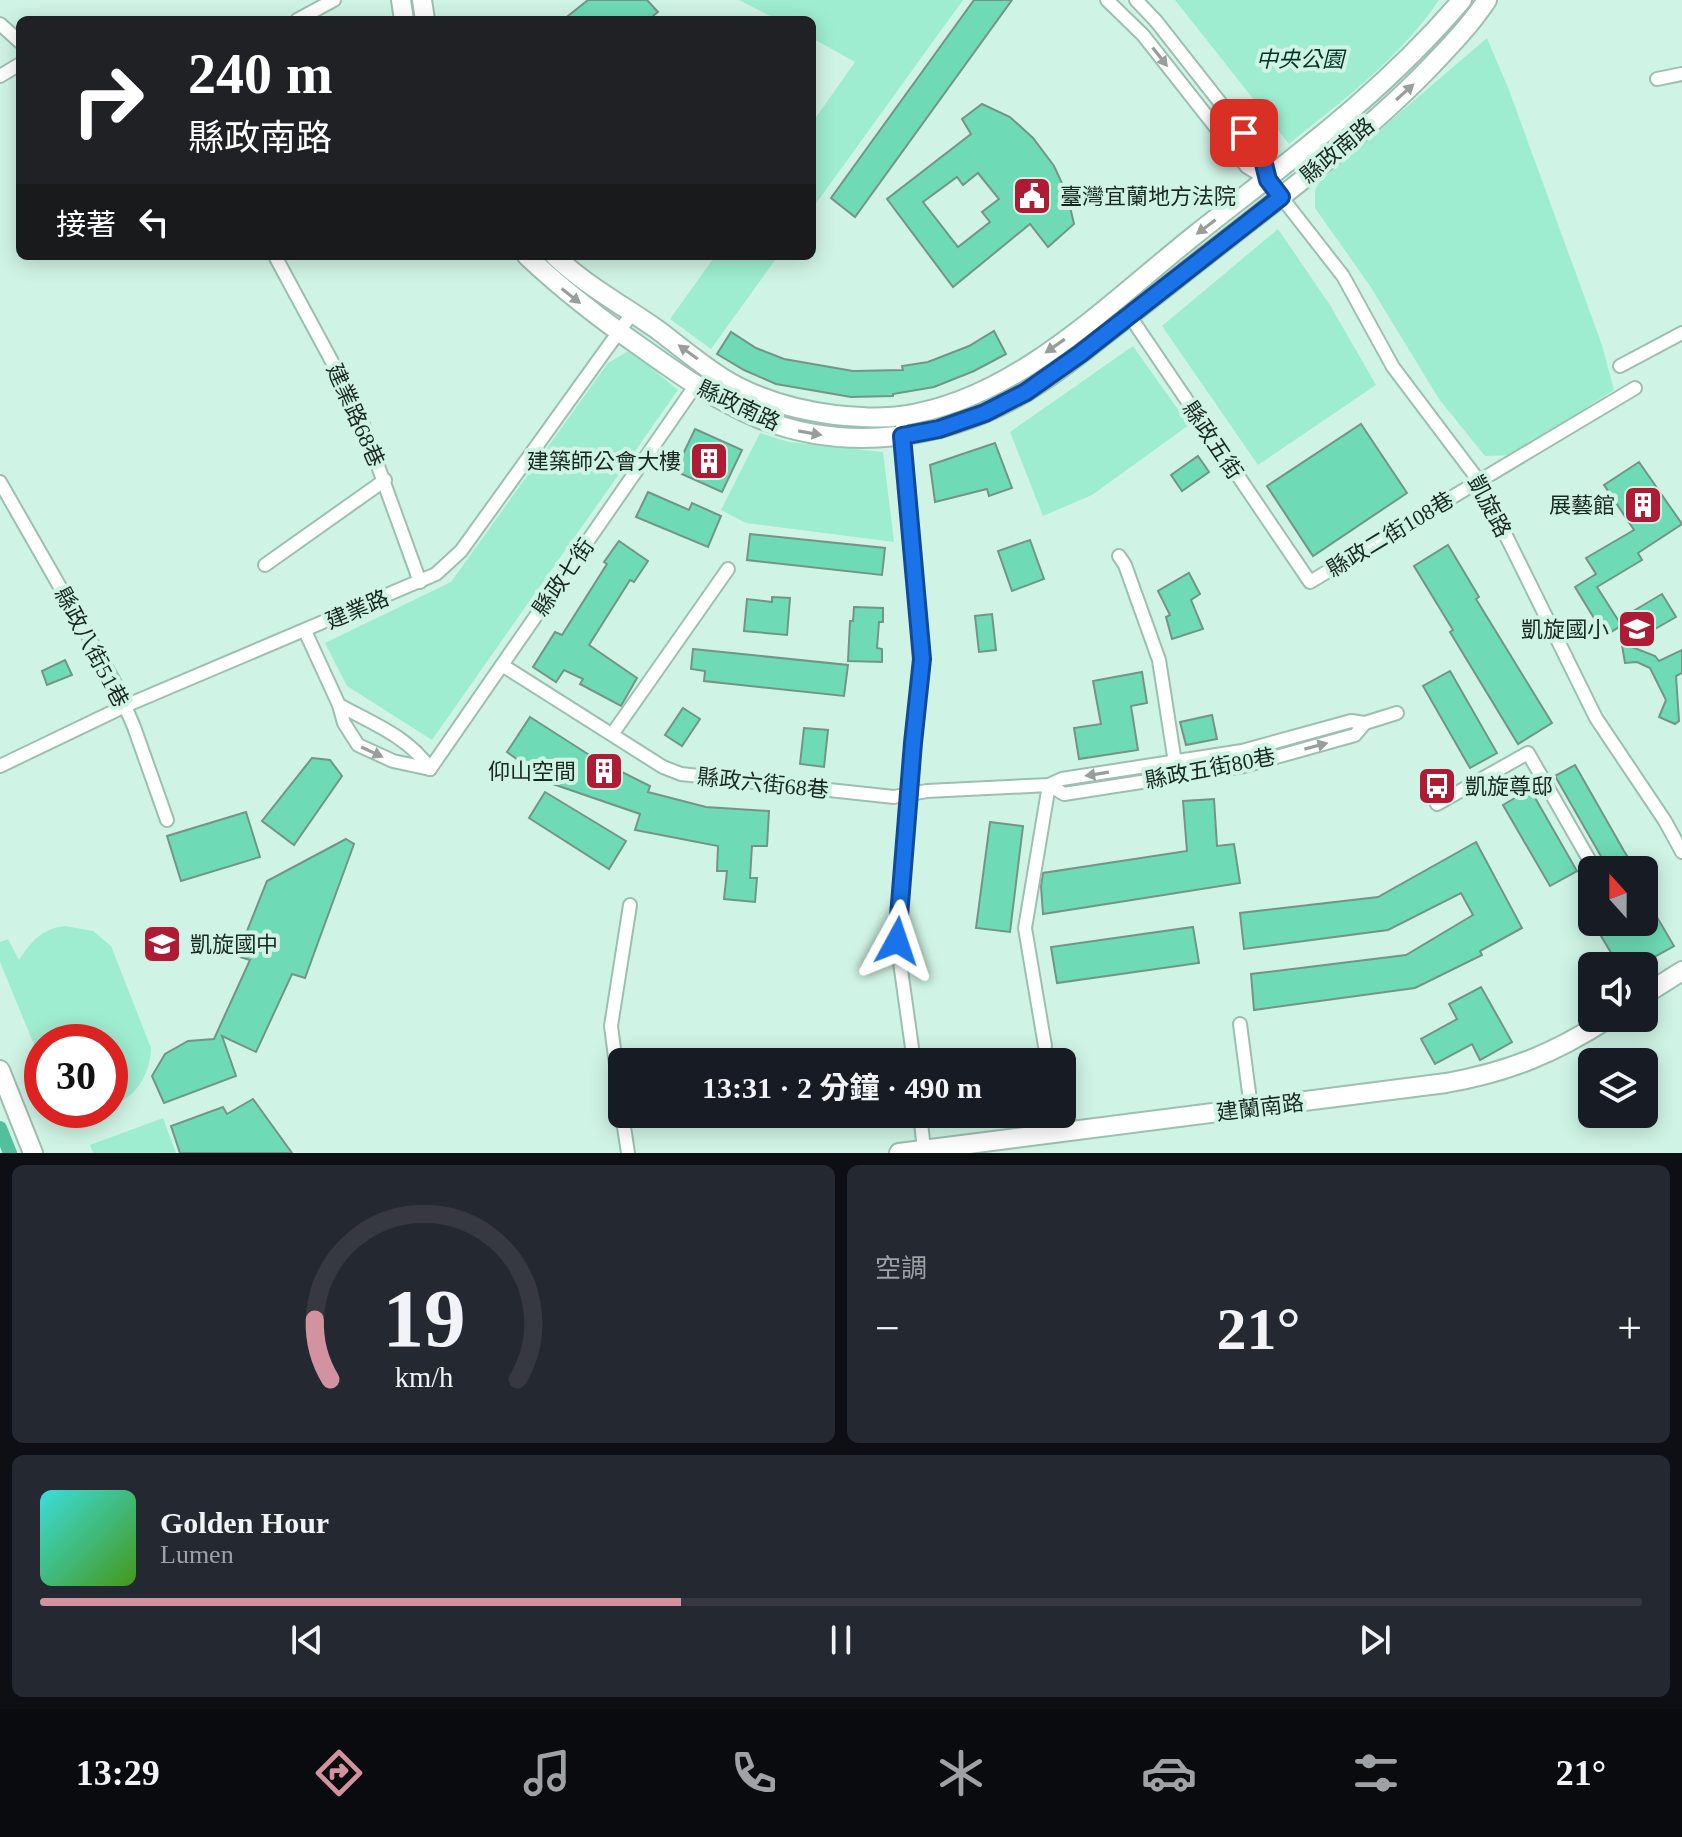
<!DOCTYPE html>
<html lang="zh-TW">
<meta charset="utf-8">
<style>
:root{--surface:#171b24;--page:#242831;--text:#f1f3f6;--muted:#9ea1a6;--line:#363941;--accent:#d3929f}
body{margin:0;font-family:"Times New Roman","Noto Sans TC",serif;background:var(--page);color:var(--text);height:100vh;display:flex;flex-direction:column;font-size:30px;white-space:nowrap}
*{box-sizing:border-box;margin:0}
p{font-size:26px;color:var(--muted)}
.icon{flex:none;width:44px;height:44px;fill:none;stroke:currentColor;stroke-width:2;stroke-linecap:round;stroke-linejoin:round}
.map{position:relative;height:1153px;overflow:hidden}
.panel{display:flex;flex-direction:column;gap:12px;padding:12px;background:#0d0f14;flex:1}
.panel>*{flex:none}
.top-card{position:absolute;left:16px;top:16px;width:800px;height:244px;border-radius:12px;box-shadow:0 4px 20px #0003;background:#202124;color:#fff;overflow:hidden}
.needle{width:52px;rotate:339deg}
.buttons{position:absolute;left:1578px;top:856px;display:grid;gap:16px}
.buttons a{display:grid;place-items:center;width:80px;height:80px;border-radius:12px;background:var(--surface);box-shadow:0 4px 20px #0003;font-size:40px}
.speed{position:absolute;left:24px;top:1024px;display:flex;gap:16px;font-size:40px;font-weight:700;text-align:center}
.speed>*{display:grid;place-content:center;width:104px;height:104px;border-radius:50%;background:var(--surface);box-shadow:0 4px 20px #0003;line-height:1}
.speed .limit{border:12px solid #d22;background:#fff;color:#111}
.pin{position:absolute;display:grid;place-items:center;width:68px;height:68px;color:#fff;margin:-34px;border-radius:16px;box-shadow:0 4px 12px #0006}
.me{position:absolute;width:88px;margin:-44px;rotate:5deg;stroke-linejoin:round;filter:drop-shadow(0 0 6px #0008)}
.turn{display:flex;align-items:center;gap:28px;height:168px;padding:0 40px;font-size:36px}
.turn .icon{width:104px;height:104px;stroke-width:2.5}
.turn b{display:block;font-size:56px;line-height:68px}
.then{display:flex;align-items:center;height:76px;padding:0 40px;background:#0003;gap:16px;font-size:30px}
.big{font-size:60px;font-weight:700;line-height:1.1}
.panel .tile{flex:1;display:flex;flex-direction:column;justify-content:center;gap:12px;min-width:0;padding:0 28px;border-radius:12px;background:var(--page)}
.panel .dial{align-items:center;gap:0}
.dial svg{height:208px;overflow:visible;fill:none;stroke:var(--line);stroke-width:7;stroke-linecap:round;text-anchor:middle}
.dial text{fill:var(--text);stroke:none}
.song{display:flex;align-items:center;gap:24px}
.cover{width:96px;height:96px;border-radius:12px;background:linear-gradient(135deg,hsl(180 70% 55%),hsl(100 70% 35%))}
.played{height:8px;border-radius:4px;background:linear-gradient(90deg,var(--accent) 40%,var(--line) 40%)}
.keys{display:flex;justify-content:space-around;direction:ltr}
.heat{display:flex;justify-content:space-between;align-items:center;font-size:44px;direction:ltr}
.panel .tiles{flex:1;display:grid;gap:12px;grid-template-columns:1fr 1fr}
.tile:last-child{grid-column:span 2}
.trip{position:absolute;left:608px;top:1048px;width:468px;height:80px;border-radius:12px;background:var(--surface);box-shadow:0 4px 20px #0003;font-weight:700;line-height:80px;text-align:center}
.tab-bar{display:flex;height:128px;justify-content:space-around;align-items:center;background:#090b0e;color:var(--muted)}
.tab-bar .icon{width:56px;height:56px}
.tab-bar .on{color:var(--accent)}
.tab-bar b{font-size:36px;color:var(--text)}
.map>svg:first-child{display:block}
.green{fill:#9fedd0}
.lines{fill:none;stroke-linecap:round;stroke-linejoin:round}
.canal{stroke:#52c09c;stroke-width:14}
.building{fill:#6edbb6;stroke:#739588;stroke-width:2;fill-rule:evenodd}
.street-casing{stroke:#9cbfb1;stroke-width:16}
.secondary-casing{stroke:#9cbfb1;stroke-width:22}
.street{stroke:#fff;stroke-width:12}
.secondary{stroke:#fff;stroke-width:18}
.oneway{fill:#989e9c}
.route-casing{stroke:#114b97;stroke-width:20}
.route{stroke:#1a73e8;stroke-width:14}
.labels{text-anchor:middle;stroke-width:8;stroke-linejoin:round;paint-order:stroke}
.park-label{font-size:22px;font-style:italic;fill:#003325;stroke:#cff4e5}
.street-label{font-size:22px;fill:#1a2822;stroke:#cff4e5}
.poi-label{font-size:22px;fill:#1a2822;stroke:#cff4e5;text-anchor:end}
</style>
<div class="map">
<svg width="1682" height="1153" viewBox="0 0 1682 1153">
<rect width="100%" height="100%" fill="#cff4e5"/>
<!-- green -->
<g class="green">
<path d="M739,0H963L812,209V123L855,62L812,38V20H778Z"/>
<path d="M1175,0H1439C1400,58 1343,100 1289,144Z"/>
<path d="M1487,38L1509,90L1602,345L1614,390L1513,455L1485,456L1439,399L1370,286L1315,208V190L1320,181Z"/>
<path d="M1278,229L1330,305L1376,385L1258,465L1162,326Z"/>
<path d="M715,256H778L711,349L670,319Z"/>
<path d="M1133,346L1189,425L1092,495L1043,516L1010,432Z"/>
<path d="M630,350L678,390L432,740L347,686L325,643L451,582L608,363Z"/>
<path d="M760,433L789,442L883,452L894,542L746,523L721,510Z"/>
<path d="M65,926L93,931L111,946L151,1048C151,1072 135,1101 110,1105V1042H42V1064L0,962V942L8,939L19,960C32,941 41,929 65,926Z"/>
<path d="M163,1118L176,1153H93L90,1145Z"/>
</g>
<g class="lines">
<!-- canal -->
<path class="canal" d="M0,1128L10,1153"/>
</g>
<!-- building -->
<g class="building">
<path d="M588,0H647L658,12L648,20H563Z"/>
<path d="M974,0H1012L855,217L831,198Z"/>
<path d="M982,104L1010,117L1033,138L1054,166L1067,194L1074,224L1048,247L1030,224L953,287L887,199L971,134L962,119ZM978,173L999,199L982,212L990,222L958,247L923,202L957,177L963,185Z"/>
<path d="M994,331L1006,354L974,371L934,387L893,394V396L851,397L776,384L744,370L717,354L731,332L756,348L784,359L853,371L903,370L902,366L928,362L969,346Z"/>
<path d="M1361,424L1407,493L1313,556L1267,486Z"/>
<path d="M695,429L742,450L722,492L675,471Z"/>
<path d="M995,443L1012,488L989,496L987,489L935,502L930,465Z"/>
<path d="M1198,456L1209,472L1182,491L1171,475Z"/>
<path d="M1639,462L1682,524L1638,553L1642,560L1597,587L1618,620L1662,594L1676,617L1627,645L1655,656L1659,661L1682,650V673L1676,676L1679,721L1675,724L1659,717L1666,700L1650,668L1637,662L1625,663L1619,627L1605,636L1575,587L1596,574L1586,558L1634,530L1604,485Z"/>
<path d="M648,492L689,510L692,503L721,516L708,547L636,517Z"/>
<path d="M750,534L885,548L882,575L747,560Z"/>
<path d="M1030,540L1044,579L1012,591L998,551Z"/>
<path d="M619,541L648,561L634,582L630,580L589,645L637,678L621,706L580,684L583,679L564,670L556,682L533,667L555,632L562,635L607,564L604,562Z"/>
<path d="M1448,545L1479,597L1476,599L1552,723L1518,744L1450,632L1453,630L1414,566Z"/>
<path d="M1189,573L1200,594L1191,600L1203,629L1172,639L1166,617L1170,615L1158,591Z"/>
<path d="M772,597L790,598L787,635L744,631L747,599L772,602Z"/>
<path d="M854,607L883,608V622H879L877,648L882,649V662L848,661L850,621H853Z"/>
<path d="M992,614L996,650L979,652L975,616Z"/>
<path d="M693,649L848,665L844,696L704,681L705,671L691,669Z"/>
<path d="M65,660L72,675L47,685L42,671Z"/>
<path d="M1450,671L1497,753L1470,768L1423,686Z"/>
<path d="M1142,672L1147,703L1131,706L1138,750L1079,759L1074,728L1101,724L1093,681Z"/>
<path d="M683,708L700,719L682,746L665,735Z"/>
<path d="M1212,715L1217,739L1186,745L1180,722Z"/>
<path d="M530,717L594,758L650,786L648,792L706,807L769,811L767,846H752L750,878H757L755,902L724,899L727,871H717L718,846L635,830L640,814L550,783L507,752Z"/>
<path d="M804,728L828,730L824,767L800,764Z"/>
<path d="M312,758L330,760L342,776L294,845L262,821Z"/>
<path d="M1575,765L1624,851L1636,870H1609L1602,858L1555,776Z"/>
<path d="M1530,789L1577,871L1550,886L1503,805Z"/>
<path d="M545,792L626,841L609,869L529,818Z"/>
<path d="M1214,799L1217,846L1234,844L1240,883L1043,914L1041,886L1043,873L1187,851L1183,801Z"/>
<path d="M246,812L260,857L181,881L167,836Z"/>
<path d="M990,822L1023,826L1010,932L976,928Z"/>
<path d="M346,839L354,844L305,978L292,974L256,1052L222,1036L236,1076L164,1103L152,1076L165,1054L188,1041L214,1039L250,960L237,956L267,881Z"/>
<path d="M1476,842L1522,928L1480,951L1482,955L1415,988L1254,1010L1251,974L1406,955L1473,915L1461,893L1388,930L1244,949L1240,913L1378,897Z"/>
<path d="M1644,895L1674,946L1638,966H1619L1601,936L1626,922H1644Z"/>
<path d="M1193,927L1199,963L1057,983L1051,947Z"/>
<path d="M1481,987L1512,1042L1480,1060L1472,1044L1435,1064L1421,1039L1457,1019L1449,1004Z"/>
<path d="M253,1099L292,1153H180L171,1126L223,1107L227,1114Z"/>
</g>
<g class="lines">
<!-- street casing -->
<g class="street-casing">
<g id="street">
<path d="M1107,0L1143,35L1247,167L1268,180L1343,276L1393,367L1479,481L1596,718L1665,821L1682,852"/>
<path d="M1136,0L1156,21L1262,156L1268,180"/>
<path d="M297,20L334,0"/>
<path d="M0,24L20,42"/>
<path d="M0,76L20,64"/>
<path d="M1657,79L1682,74"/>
<path d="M275,256L357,408L420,582"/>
<path d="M1127,312L1310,582L1635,388"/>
<path d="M1620,366L1682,333"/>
<path d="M902,427L922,659L910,772L897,941L914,1062"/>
<path d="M0,482L116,685L134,727L167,820"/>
<path d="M1119,556L1125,565L1159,660L1176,769"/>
<path d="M265,565L385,480"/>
<path d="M305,631L339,705L344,723L358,745L393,761L430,769"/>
<path d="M502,665L663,767L681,774L894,797L927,791L1049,785L1062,779L1242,751L1351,721L1365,723L1397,713"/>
<path d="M339,705C372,723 409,737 430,769"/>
<path d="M613,733L728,569"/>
<path d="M0,766L125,706L436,574L461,551L633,312"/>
<path d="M430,769L695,386"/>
<path d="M1049,785L1064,794L1244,766L1355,735L1365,723"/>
<path d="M1437,804L1528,753L1595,870"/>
<path d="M1240,1024L1251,1108"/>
<path d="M1045,1046L1025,928L1049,785"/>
<path d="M622,1111L611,1026L630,905"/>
<path d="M622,1114L628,1153"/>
<path d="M920,1114L924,1149"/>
</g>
</g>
<!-- secondary casing -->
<g class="secondary-casing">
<g id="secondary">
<path d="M401,0L404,20"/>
<path d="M422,0L425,20"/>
<path d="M527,256C564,291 603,321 645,350C680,375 717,401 758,418C847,453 943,440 1024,393C1053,376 1081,354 1107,333C1149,301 1190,268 1231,236C1300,182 1372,128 1433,64C1452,44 1472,23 1487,0"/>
<path d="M555,256C585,285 624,306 658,330C679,346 699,363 721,377C754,398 796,410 835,415C857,417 879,419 901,416C1015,401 1109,303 1195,235C1291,159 1382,94 1462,0"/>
<path d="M1644,995L1682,971"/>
<path d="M0,1070L33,1153"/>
<path d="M899,1153L1446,1083C1509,1072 1555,1053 1609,1018"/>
</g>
</g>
<!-- street -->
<use href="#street" class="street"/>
<!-- secondary -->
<use href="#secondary" class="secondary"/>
</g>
<!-- one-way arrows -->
<defs><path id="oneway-solid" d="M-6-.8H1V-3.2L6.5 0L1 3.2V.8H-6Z" transform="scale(2)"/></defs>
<g class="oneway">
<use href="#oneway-solid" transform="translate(1160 57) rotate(52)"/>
<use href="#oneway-solid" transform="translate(1405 92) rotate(-42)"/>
<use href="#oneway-solid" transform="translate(1206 227) rotate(143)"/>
<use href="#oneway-solid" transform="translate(571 296) rotate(38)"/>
<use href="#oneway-solid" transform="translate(1055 346) rotate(145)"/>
<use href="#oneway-solid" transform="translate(688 352) rotate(-144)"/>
<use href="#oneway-solid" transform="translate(810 433) rotate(10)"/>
<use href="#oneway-solid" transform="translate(1316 746) rotate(-15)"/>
<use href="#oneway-solid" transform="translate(372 752) rotate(25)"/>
<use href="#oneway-solid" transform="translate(1097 774) rotate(171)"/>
</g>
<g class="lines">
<!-- route casing -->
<g class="route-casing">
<path id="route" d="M897,941L913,743L922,659L902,436L939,429L985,413L1026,392L1080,354L1281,197L1268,180L1262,156L1244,133"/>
</g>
<!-- route -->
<use href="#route" class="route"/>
</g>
<!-- icons -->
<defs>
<g id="civic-square" transform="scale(2)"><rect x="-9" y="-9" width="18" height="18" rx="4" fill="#af1b35" stroke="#cff4e5"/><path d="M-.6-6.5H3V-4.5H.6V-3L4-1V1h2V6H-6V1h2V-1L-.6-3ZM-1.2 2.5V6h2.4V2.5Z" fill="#fff"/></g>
<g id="building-square" transform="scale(2)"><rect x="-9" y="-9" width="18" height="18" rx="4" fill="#af1b35" stroke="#cff4e5"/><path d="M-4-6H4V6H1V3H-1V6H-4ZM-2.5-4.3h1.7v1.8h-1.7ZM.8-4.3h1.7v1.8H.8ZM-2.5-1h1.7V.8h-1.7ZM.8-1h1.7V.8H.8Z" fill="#fff"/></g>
<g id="school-square" transform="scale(2)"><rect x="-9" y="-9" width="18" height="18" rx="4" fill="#af1b35" stroke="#cff4e5"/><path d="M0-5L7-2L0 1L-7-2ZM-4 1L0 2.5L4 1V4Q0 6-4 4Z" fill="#fff"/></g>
<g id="bus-square" transform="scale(2)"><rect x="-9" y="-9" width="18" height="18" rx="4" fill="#af1b35" stroke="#cff4e5"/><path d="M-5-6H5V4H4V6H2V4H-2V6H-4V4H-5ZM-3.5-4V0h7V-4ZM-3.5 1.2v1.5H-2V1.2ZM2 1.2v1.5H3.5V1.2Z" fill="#fff"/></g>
</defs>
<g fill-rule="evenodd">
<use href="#civic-square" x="1032" y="196"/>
<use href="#building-square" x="709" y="461"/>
<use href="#building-square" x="1643" y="505"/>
<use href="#school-square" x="1637" y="629"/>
<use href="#building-square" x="604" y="771"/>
<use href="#bus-square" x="1437" y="786"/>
<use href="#school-square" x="162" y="944"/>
</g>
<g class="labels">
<!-- park labels -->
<g class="park-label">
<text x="1300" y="67">中央公園</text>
</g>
<!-- street labels -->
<g class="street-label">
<text transform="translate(1337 150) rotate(-40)" y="8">縣政南路</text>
<text transform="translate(739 405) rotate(25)" y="8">縣政南路</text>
<text transform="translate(356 415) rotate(66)" y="8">建業路68巷</text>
<text transform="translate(1213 440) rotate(56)" y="8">縣政五街</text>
<text transform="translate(1490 506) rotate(62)" y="8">凱旋路</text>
<text transform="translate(1390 534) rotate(-31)" y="8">縣政二街108巷</text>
<text transform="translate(563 577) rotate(-55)" y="8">縣政七街</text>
<text transform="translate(357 609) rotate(-23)" y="8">建業路</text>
<text transform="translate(92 647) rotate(62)" y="8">縣政八街51巷</text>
<text transform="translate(1210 768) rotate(-11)" y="8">縣政五街80巷</text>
<text transform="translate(763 783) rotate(6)" y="8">縣政六街68巷</text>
<text transform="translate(1260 1107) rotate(-7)" y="8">建蘭南路</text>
</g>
<!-- poi labels -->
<g class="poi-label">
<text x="1060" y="204" text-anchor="start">臺灣宜蘭地方法院</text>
<text x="681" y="469">建築師公會大樓</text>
<text x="1615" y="513">展藝館</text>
<text x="1609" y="637">凱旋國小</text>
<text x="576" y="779">仰山空間</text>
<text x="1465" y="794" text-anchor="start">凱旋尊邸</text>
<text x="190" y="952" text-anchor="start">凱旋國中</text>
</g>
</g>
</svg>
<div class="buttons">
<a><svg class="needle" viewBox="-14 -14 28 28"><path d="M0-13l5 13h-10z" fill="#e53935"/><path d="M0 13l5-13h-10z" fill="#9ea1a6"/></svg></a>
<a><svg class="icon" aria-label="sound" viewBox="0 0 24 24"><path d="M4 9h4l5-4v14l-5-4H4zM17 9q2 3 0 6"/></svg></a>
<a><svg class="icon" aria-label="layers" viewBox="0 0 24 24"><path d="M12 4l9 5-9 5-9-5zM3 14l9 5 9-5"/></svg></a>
</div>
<div class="speed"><div class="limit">30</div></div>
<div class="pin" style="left:1244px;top:133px;background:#d93025"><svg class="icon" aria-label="arrive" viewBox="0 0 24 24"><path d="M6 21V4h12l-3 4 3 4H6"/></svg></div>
<svg class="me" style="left:897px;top:941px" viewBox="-20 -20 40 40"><path d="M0-17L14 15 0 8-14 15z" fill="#1a73e8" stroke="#fff" stroke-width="4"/></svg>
<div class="trip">13:31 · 2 分鐘 · 490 m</div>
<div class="top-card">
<div class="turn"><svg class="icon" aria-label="right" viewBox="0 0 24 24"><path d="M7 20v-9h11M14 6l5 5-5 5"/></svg><div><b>240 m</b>縣政南路</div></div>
<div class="then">接著<svg class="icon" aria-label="left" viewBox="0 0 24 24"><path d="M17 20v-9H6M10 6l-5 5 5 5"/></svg></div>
</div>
</div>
<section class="panel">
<div class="tiles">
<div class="tile dial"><svg viewBox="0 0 100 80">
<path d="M14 69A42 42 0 1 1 86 69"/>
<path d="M14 69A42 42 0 0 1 8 46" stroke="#d3929f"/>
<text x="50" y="56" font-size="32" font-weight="700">19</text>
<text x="50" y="72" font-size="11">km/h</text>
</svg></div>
<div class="tile"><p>空調</p>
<div class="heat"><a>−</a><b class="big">21°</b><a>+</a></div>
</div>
<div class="tile">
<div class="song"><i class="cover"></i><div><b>Golden Hour</b><p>Lumen</p></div></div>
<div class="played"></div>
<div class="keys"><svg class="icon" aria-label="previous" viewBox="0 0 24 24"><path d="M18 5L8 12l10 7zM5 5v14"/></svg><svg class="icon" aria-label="pause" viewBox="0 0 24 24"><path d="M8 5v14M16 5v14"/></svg><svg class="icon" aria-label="next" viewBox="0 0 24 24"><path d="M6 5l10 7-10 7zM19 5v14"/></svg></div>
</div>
</div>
</section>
<nav class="tab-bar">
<b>13:29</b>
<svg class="icon on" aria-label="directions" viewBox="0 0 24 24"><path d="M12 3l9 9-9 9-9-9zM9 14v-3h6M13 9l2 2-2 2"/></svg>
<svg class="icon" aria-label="music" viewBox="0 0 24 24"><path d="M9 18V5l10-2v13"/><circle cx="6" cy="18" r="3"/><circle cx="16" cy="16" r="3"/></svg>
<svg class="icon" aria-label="phone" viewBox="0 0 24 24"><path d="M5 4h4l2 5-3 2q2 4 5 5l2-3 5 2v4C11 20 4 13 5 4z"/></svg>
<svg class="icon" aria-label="climate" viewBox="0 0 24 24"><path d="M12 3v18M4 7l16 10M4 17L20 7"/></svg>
<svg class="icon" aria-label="car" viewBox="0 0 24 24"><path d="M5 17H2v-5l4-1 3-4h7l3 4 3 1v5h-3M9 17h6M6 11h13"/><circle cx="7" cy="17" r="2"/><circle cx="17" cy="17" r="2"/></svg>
<svg class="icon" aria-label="filters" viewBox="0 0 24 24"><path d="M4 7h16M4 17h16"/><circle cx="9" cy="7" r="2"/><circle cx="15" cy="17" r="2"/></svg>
<b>21°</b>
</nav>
